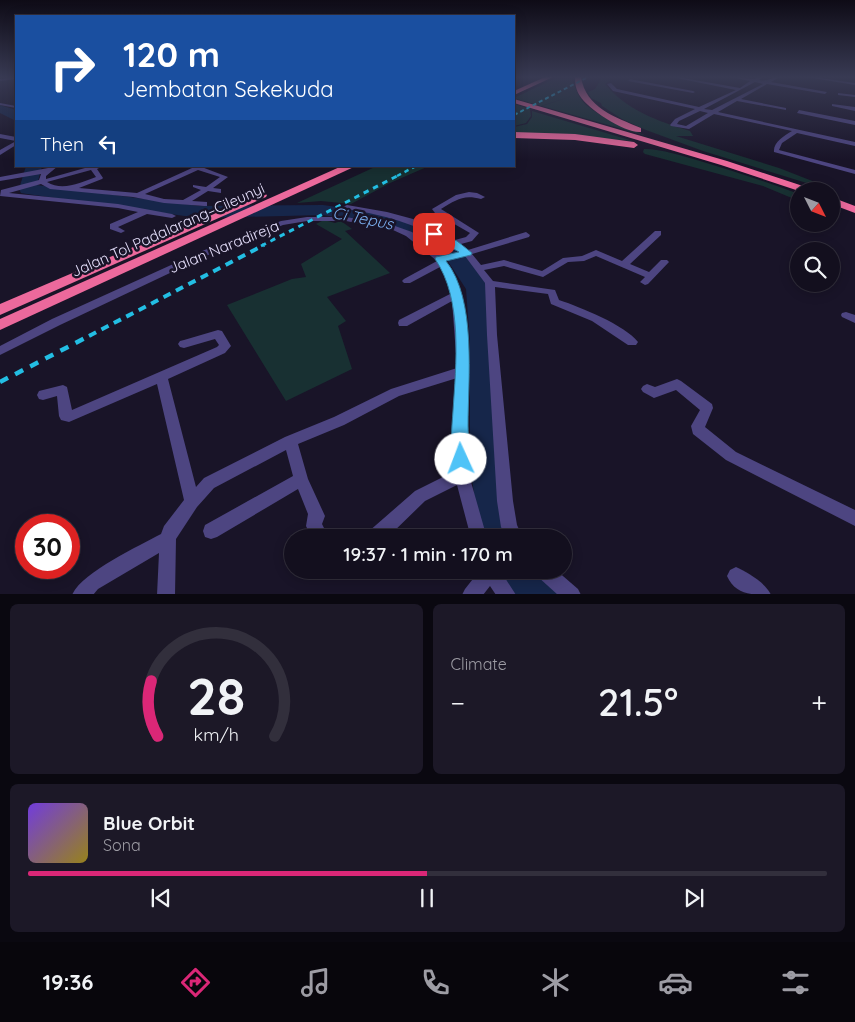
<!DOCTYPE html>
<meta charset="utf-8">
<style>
:root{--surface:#130f1e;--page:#1c1827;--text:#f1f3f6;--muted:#9d9ca4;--line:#322f3c;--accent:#db2777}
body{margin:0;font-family:Quicksand,sans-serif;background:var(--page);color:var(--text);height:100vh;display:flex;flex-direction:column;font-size:19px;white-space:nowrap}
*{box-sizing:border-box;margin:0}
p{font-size:16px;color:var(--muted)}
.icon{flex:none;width:28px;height:28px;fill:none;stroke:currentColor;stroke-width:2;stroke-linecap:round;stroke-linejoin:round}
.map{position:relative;height:594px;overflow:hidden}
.sheet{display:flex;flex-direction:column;gap:10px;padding:10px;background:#0a0810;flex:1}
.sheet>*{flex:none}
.banner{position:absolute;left:15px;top:15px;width:500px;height:152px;border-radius:0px;box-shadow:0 2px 12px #0003,0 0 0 1px var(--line);background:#1a4fa0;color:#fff;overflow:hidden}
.needle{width:32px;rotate:132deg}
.tools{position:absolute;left:790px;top:182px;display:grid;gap:10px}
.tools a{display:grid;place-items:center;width:50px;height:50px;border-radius:50%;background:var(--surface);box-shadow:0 2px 12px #0003,0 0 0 1px var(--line);font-size:25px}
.speed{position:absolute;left:15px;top:514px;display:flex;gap:10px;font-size:25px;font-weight:700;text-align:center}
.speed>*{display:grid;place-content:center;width:65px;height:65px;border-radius:50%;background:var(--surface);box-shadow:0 2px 12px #0003,0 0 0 1px var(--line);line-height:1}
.speed .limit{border:8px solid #d22;background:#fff;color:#111}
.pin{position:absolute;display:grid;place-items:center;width:42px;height:42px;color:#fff;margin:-21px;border-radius:10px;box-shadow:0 2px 8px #0006}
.me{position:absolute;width:55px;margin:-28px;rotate:358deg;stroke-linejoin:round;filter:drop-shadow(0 0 4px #0008)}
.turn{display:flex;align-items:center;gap:18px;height:105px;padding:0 25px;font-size:22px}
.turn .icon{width:65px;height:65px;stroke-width:2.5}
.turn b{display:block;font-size:35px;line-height:42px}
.then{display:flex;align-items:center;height:48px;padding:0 25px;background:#0003;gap:10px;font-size:19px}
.big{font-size:38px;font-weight:600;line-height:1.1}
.sheet .card{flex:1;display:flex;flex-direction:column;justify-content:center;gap:8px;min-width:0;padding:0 18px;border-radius:8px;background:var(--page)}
.sheet .dial{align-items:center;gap:0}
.dial svg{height:130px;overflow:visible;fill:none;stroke:var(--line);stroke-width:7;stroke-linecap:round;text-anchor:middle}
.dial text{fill:var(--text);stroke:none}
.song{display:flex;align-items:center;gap:15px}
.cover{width:60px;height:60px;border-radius:8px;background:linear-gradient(135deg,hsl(260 70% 55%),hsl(50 70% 35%))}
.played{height:5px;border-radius:2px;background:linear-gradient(90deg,var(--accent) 50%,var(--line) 50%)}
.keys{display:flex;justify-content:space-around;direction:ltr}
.heat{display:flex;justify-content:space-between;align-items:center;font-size:28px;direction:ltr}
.sheet .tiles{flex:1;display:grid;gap:10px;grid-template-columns:1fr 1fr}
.card:last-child{grid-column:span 2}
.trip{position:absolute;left:284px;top:529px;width:288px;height:50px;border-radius:25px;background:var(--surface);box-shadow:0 2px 12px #0003,0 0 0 1px var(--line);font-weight:600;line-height:50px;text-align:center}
.tabs{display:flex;height:80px;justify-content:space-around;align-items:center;background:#08060c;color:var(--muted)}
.tabs .icon{width:35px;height:35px}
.tabs .selected{color:var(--accent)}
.tabs b{font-size:22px;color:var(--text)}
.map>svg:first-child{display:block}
.green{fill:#183032}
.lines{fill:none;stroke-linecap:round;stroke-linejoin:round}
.river{fill:#16264a;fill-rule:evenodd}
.street{fill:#4d4581;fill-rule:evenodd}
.highway{fill:#ec699c;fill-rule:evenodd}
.rail-far4{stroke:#23bee3;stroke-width:2;stroke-dasharray:4 3;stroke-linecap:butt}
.rail-far3{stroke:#23bee3;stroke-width:2.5;stroke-dasharray:4.5 4;stroke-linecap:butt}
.rail-far2{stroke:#23bee3;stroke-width:3;stroke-dasharray:5.5 5;stroke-linecap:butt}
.rail-far1{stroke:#23bee3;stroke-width:4;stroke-dasharray:8 6;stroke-linecap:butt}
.rail{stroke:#23bee3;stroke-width:4.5;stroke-dasharray:9 8;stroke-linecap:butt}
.route{fill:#4fc3f7;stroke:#337fa1}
.labels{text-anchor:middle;stroke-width:5;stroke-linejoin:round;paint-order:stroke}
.street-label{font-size:15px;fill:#e5dffb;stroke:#191428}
.water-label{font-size:16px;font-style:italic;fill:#7aaeee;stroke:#191428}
</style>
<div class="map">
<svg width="855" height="595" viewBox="0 0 855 595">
<rect width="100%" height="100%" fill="#191428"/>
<!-- green -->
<g class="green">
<path d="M558,77H573L572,80C576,90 579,99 586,105C603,119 627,128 647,136L542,106L572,96L541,106L514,98Z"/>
<path d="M601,79L611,80L605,84C627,110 657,121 690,131L693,136H676L779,168L820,184L813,185L703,151L646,130L622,119L602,106L601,103L591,98L588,92L595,89Z"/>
<path d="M514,104L530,109L531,116L526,123L514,126Z"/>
<path d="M532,111L633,141L536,133H514V127L527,124L532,117Z"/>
<path d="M644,149C663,149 682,156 700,161C734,171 766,182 799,194V201L763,186L645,154L643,152Z"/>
<path d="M377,166H429L390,183L351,204L321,201L297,203Z"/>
<path d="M324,220L335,223L341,221L352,229L345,231L390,273L327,297L346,321L338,326L352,369L286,401L227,305L292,279L306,277L301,264L342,239L316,224Z"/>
</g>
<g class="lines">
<!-- river -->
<g class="river">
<path d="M0,105L16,110V121L0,113Z"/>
<path d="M26,166H42L37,185L199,206L323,205L398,216L457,244L490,289L496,343L504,464L518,538H480L470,464V343L466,289L442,252L386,225L323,215L199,218L27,194L21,193L19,189Z"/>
<path d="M498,570H549L560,580L566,595H514L504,584Z"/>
</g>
<!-- street -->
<g class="street">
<path d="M16,77V79L0,81V79Z"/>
<path d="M671,77H678L740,88L750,81L730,77L754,79L759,77H763L759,80C767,82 772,77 780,77L771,82L827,92L825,94L767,84L741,99L786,108V110L737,101L718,112L855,142V146L797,133L782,143L779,150L855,170V174L774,152C773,142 784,136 792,131L714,114L689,129L671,126L670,125L675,119L695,109L613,91L607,84L611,83L617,89L699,107L736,90ZM755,82L763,84L712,110L704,109ZM700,111L708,113L686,126L677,124L679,121Z"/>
<path d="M806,77H814L855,83V85Z"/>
<path d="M630,79L693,91L695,92L693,93L628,81Z"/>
<path d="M838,93L855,95V97L838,95Z"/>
<path d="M0,103L16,106V108L0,105Z"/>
<path d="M832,104L855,107V111L832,106Z"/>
<path d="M799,110L855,121V125L797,113Z"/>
<path d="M0,134L16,137V141L0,138Z"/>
<path d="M16,141V145L0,155V150Z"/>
<path d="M50,166H58L46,176V179L92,166H103L97,169L103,178L102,179L79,188L137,193L192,168L189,166H199L228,177L213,188L221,189V193L208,191L192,201L207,202V206H204L164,203L133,197L50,189L41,184L9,193L118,204L172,214L176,216L172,218L147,214L118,227L125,231L121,233L110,229V224L138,212L118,208L0,196L1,190L39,180L41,174L0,181V177L48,168ZM91,170L96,177C81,182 63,192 47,182ZM198,170L220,177L206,187L193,185V187L201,190L183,200L164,199L145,194Z"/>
<path d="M469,192L477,193L485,197L481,199C463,194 456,200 441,209L479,233L472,241L461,244L468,250L526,232L530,235L529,237L472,254L481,265L504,260L542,271L563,258L582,256L596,250L622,261L655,231H661V235L630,264L649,272L661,260H667L669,262L648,284L645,285L640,282L645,277L596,256L584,261L568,262L543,277L504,266L484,270L493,281L555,290L559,300C580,307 625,325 638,342L636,345H628L592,321L551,304L548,294L495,287L497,335L513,501L517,525L523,538H506L501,527L497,501L487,335L485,283L465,256L445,260L451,268L462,294L469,371L467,427L469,475L487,538H471L457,485L425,501L387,538H366L368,532L415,491L455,471L453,427L457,378L399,396L344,425L298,444L308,479L325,516L322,524L329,538H312L306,526L308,514L298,489L217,537L211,539L205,537L203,531L205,525L293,476L286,450L214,488L197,507L176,539L175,595H157L159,553L98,589L93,595H72C82,572 139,546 161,534L164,526L184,500L157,384L69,422L61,420L59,416L57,396L43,400L39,399L37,395L39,391L63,385L67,387L72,410L217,347L219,345L215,339L184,348L180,347L178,344L180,341L184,340L218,330L222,331L231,346L225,353L168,379L196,487L204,478L285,437L334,417L391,389L457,368L452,301L407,326H399L398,323L399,320L452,293L440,267L410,283H404L402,281L404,279L437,261L406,236L393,230L346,221H307L283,225L208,255L60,325L0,355V346L52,319L202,251L281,221L307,217H346L395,226L412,232L442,256L460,252C427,226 388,216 347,209L343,207L347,205L387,212L413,219L455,240L466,237L470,233L435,213L432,209L456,195Z"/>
<path d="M846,312L855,315V323L842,317L841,315L842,313Z"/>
<path d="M677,379L681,381L712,404L713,408L705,427L736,452L855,510V526L726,460L693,434L691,426L700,410L676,390L654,398L643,392L641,389L643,386L647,384L655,387Z"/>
<path d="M736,567C747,572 766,583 771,595C753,595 735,595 727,576L730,570Z"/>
<path d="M480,570H500L516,595H496L490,586L483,595H462L465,589Z"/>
<path d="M534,570H556L578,589L581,595H558L537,576Z"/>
</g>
<!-- highway -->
<g class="highway">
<path d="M545,77H553L514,95V91Z"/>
<path d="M575,77H581C586,108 615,117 641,128V132C626,134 588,109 580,96C576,90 575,84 575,77Z"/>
<path d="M514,99L727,161L812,189L813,191H799L721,165L514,103Z"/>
<path d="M514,132L575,134L634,142L638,145L634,148L575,140L514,138Z"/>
<path d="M342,166H356L0,330V319Z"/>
<path d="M262,192L267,195L266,197L0,315V304Z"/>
<path d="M831,197L855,206V213L831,204Z"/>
</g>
<!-- rail-far4 -->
<path class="rail-far4" d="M514,115L588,77"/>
<!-- rail-far3 -->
<path class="rail-far3" d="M397,176L416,166"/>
<!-- rail-far2 -->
<path class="rail-far2" d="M261,246L399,175"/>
<!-- rail-far1 -->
<path class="rail-far1" d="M89,336L264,245"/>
<!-- rail -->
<path class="rail" d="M0,382L91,335"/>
</g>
<!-- sky -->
<linearGradient id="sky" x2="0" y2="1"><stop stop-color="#0e0b16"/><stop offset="0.48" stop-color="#383a53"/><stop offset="1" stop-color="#383a53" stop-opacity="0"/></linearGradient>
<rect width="855" height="160" fill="url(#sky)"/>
<!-- route -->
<path class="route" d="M434,231L457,241L472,253L471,255L446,261C477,300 468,379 468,426C468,438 472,453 467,464L461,467L456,464C449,450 452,427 453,411C456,365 463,299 435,259L436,257L459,252L431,236V232Z"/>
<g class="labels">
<!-- street labels -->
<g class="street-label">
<text transform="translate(168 230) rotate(-24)" y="5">Jalan Tol Padalarang–Cileunyi</text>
<text transform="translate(224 247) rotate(-22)" y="5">Jalan Naradireja</text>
</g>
<!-- water labels -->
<g class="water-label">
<text transform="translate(363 218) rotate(11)" y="6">Ci Tepus</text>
</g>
</g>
</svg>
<div class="tools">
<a><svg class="needle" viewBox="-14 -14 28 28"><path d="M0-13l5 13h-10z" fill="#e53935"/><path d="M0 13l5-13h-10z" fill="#9d9ca4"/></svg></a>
<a><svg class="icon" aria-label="search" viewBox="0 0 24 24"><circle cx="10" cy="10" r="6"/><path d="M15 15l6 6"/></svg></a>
</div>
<div class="speed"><div class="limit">30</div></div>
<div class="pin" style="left:434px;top:234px;background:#d93025"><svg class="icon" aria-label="arrive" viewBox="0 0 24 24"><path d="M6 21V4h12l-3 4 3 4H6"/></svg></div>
<svg class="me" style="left:461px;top:459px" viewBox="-20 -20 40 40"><circle r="19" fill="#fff"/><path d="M0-13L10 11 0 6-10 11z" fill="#4fc3f7"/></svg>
<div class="trip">19:37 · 1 min · 170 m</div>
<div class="banner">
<div class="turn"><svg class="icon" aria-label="right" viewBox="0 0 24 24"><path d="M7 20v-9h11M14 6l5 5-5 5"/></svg><div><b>120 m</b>Jembatan Sekekuda</div></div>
<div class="then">Then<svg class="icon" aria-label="left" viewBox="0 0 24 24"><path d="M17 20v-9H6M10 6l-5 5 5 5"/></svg></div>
</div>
</div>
<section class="sheet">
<div class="tiles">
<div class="card dial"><svg viewBox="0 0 100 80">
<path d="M14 69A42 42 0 1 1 86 69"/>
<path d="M14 69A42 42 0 0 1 10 35" stroke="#db2777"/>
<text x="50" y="56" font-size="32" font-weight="700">28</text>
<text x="50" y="72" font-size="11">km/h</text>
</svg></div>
<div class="card"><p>Climate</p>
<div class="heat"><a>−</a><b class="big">21.5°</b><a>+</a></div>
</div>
<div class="card">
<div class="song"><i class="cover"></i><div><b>Blue Orbit</b><p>Sona</p></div></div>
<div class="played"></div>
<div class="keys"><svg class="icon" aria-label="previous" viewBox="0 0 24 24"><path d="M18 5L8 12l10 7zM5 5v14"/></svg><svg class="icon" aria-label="pause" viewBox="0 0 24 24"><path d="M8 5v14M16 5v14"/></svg><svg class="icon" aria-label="next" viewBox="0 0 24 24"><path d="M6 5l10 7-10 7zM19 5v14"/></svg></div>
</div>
</div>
</section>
<nav class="tabs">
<b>19:36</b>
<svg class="icon selected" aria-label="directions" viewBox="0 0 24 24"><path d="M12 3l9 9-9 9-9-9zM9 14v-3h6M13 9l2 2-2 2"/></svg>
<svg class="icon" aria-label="music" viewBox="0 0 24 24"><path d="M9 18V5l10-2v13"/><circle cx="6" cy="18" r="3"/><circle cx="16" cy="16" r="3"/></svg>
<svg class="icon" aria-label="phone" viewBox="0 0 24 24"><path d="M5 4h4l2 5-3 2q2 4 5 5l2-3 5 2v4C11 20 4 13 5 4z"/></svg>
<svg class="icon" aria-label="climate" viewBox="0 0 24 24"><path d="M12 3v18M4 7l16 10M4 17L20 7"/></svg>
<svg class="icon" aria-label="car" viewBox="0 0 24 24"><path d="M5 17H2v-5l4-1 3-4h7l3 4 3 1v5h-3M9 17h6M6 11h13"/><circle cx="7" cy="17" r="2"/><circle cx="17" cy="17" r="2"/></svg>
<svg class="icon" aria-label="filters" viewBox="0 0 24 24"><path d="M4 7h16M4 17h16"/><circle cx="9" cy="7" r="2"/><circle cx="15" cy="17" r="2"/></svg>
</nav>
